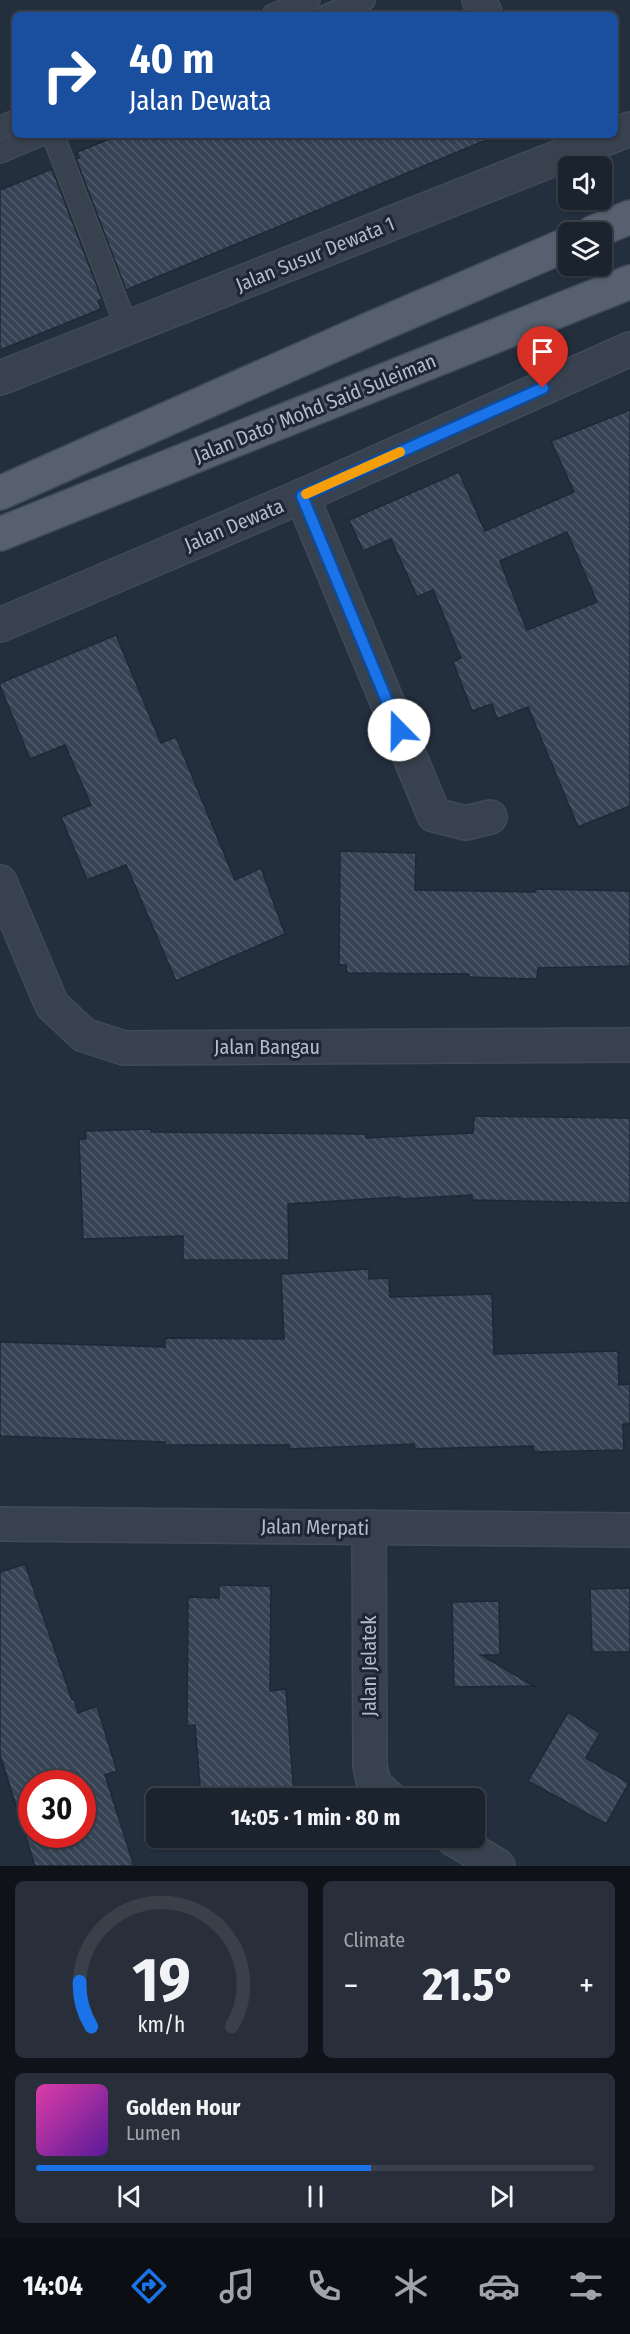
<!DOCTYPE html>
<meta charset="utf-8">
<style>
:root{--surface:#1b232e;--page:#282f3a;--text:#f1f3f6;--muted:#a0a4aa;--line:#39404a;--accent:#1a73e8}
body{margin:0;font-family:"Fira Sans Condensed",sans-serif;background:var(--page);color:var(--text);height:100vh;display:flex;flex-direction:column;font-size:22px;white-space:nowrap}
*{box-sizing:border-box;margin:0}
p{font-size:20px;color:var(--muted)}
.icon{flex:none;width:33px;height:33px;fill:none;stroke:currentColor;stroke-width:2;stroke-linecap:round;stroke-linejoin:round}
.map{position:relative;height:1866px;overflow:hidden}
.sheet{display:flex;flex-direction:column;gap:15px;padding:15px;background:#0f1319;flex:1}
.sheet>*{flex:none}
.guide{position:absolute;left:12px;top:12px;width:606px;height:126px;border-radius:9px;box-shadow:0 2px 4px #0004,0 0 0 2px var(--line);background:#1a4fa0;color:#fff;overflow:hidden}
.tools{position:absolute;left:558px;top:156px;display:grid;gap:12px}
.tools a{display:grid;place-items:center;width:54px;height:54px;border-radius:9px;background:var(--surface);box-shadow:0 2px 4px #0004,0 0 0 2px var(--line);font-size:30px}
.speed{position:absolute;left:18px;top:1770px;display:flex;gap:12px;font-size:30px;font-weight:700;text-align:center}
.speed>*{display:grid;place-content:center;width:78px;height:78px;border-radius:50%;background:var(--surface);box-shadow:0 2px 4px #0004,0 0 0 2px var(--line);line-height:1}
.speed .limit{border:9px solid #d22;background:#fff;color:#111}
.pin{position:absolute;display:grid;place-items:center;width:51px;height:51px;color:#fff;margin:-62px -26px;border-radius:50% 50% 50% 0;rotate:-45deg;box-shadow:0 0 6px #0007}
.pin .icon{rotate:45deg}
.me{position:absolute;width:66px;margin:-33px;rotate:338deg;stroke-linejoin:round;filter:drop-shadow(0 0 4px #0008)}
.turn{display:flex;align-items:center;gap:21px;height:126px;padding:0 18px;font-size:27px}
.turn .icon{width:78px;height:78px;stroke-width:2.5}
.turn b{display:block;font-size:42px;line-height:51px}
.big{font-size:45px;font-weight:700;line-height:1.1}
.sheet .card{flex:1;display:flex;flex-direction:column;justify-content:center;gap:9px;min-width:0;padding:0 21px;border-radius:9px;background:var(--page)}
.sheet .dial{align-items:center;gap:0}
.dial svg{height:156px;overflow:visible;fill:none;stroke:var(--line);stroke-width:7;stroke-linecap:round;text-anchor:middle}
.dial text{fill:var(--text);stroke:none}
.song{display:flex;align-items:center;gap:18px}
.cover{width:72px;height:72px;border-radius:9px;background:linear-gradient(135deg,hsl(320 70% 55%),hsl(270 70% 35%))}
.played{height:6px;border-radius:3px;background:linear-gradient(90deg,var(--accent) 60%,var(--line) 60%)}
.keys{display:flex;justify-content:space-around;direction:ltr}
.heat{display:flex;justify-content:space-between;align-items:center;font-size:33px;direction:ltr}
.sheet .tiles{flex:1;display:grid;gap:15px;grid-template-columns:1fr 1fr}
.card:last-child{grid-column:span 2}
.trip{position:absolute;left:146px;top:1788px;width:339px;height:60px;border-radius:9px;background:var(--surface);box-shadow:0 2px 4px #0004,0 0 0 2px var(--line);font-weight:700;line-height:60px;text-align:center}
.dock{display:flex;height:96px;justify-content:space-around;align-items:center;background:#0b0e12;color:var(--muted)}
.dock .icon{width:42px;height:42px}
.dock .active{color:var(--accent)}
.dock b{font-size:27px;color:var(--text)}
.map>svg:first-child{display:block}
.building{fill:url(#building-back-hatch);stroke:#1f2835;stroke-width:1.5;fill-rule:evenodd}
.lines{fill:none;stroke-linecap:round;stroke-linejoin:round}
.service-casing{stroke:#414a57;stroke-width:24}
.minor-casing{stroke:#414a57;stroke-width:36}
.primary-casing{stroke:#414a57;stroke-width:36}
.service{stroke:#38414e;stroke-width:21}
.minor{stroke:#38414e;stroke-width:33}
.primary{stroke:#56606e;stroke-width:33}
.route-casing{stroke:#114b97;stroke-width:15}
.route{stroke:#1a73e8;stroke-width:10}
.slow{stroke:#f59e0b;stroke-width:10}
.labels{text-anchor:middle;stroke-width:6;stroke-linejoin:round;paint-order:stroke}
.street-label{font-size:20px;fill:#b4bcc9;stroke:#1d2633}
</style>
<div class="map">
<svg width="630" height="1866" viewBox="0 0 630 1866">
<defs>
<pattern id="building-back-hatch" width="6" height="6" patternUnits="userSpaceOnUse" patternTransform="scale(1.5)"><rect width="6" height="6" fill="#364354"/><path d="M-1 5l2 2M0 0l6 6M5-1l2 2" fill="none" stroke="#515c6b"/></pattern>
</defs>
<rect width="100%" height="100%" fill="#242f3e"/>
<!-- building -->
<g class="building">
<path d="M119,135H496V136L126,290L76,159L79,158L77,152Z"/>
<path d="M52,169L102,299L98,301L101,309L0,350V190Z"/>
<path d="M630,410V806L578,827L528,707L497,719L492,704L472,711L453,662L461,658L433,590L417,597L391,539L363,551L349,520L459,472L485,531L574,492L551,441ZM567,532L597,602L527,630L500,561Z"/>
<path d="M116,635L161,743L176,737L235,880L261,868L285,934L176,981L126,865L87,880L61,817L91,805L65,745L30,759L0,686V683Z"/>
<path d="M340,851L416,853L415,890L535,892V889L630,891V966L538,968L537,979L469,977V974L347,973L346,965H339Z"/>
<path d="M474,1116L630,1118V1203L472,1200V1195L400,1199V1197L288,1204L289,1260H183V1236L83,1239L79,1139H86L85,1131L151,1129V1132L366,1134V1138L473,1133Z"/>
<path d="M369,1269V1279L389,1278L390,1297L492,1294L494,1354L618,1351L619,1385L630,1384V1424H623L624,1450L534,1452L533,1446L415,1449L414,1444L289,1449V1445H165V1442L0,1436V1342L165,1347V1338L284,1339L281,1274Z"/>
<path d="M25,1564L72,1700L74,1699L78,1713L97,1706L117,1771L105,1775L134,1866H35L0,1755V1572ZM32,1784H82V1834H32Z"/>
<path d="M219,1585L271,1586L270,1691L286,1689L294,1795L248,1798H201L195,1725L187,1726L188,1597L219,1598Z"/>
<path d="M630,1588V1652H592L590,1589Z"/>
<path d="M499,1601L500,1655H481L534,1686L454,1687L452,1602Z"/>
<path d="M568,1712L600,1733L586,1758L629,1783L606,1824L528,1781Z"/>
</g>
<g class="lines">
<!-- service casing -->
<g class="service-casing">
<g id="service">
<path d="M273,15L309,0"/>
<path d="M328,15L364,0"/>
<path d="M0,128L15,121"/>
<path d="M53,135L127,328"/>
<path d="M0,152L40,135"/>
</g>
</g>
<!-- minor casing -->
<g class="minor-casing">
<g id="minor">
<path d="M479,0L486,15"/>
<path d="M0,378L630,129"/>
<path d="M302,496L434,815L466,823L490,817"/>
<path d="M0,625L302,496L630,349"/>
<path d="M0,882L52,1005L84,1035L124,1048L630,1045"/>
<path d="M0,1524L630,1530"/>
<path d="M369,1527L370,1766L374,1784L389,1798"/>
<path d="M452,1838L498,1866"/>
</g>
</g>
<!-- primary casing -->
<g class="primary-casing">
<g id="primary">
<path d="M594,232L630,217"/>
<path d="M0,493L370,329L568,244"/>
<path d="M0,534L630,282"/>
</g>
</g>
<!-- service -->
<use href="#service" class="service"/>
<!-- minor -->
<use href="#minor" class="minor"/>
<!-- primary -->
<use href="#primary" class="primary"/>
</g>
<g class="lines">
<!-- route casing -->
<g class="route-casing">
<path id="route" d="M399,730L302,496L543,388"/>
</g>
<!-- route -->
<use href="#route" class="route"/>
<!-- slow -->
<path class="slow" d="M306,494L400,452"/>
</g>
<g class="labels">
<!-- street labels -->
<g class="street-label">
<text transform="translate(315 254) rotate(-22)" y="7">Jalan Susur Dewata 1</text>
<text transform="translate(315 408) rotate(-22)" y="7">Jalan Dato' Mohd Said Suleiman</text>
<text transform="translate(234 525) rotate(-23)" y="7">Jalan Dewata</text>
<text x="267" y="1054">Jalan Bangau</text>
<text transform="translate(315 1527) rotate(1)" y="7">Jalan Merpati</text>
<text transform="translate(369 1666) rotate(-90)" y="7">Jalan Jelatek</text>
</g>
</g>
</svg>
<div class="tools">
<a><svg class="icon" aria-label="sound" viewBox="0 0 24 24"><path d="M4 9h4l5-4v14l-5-4H4zM17 9q2 3 0 6"/></svg></a>
<a><svg class="icon" aria-label="layers" viewBox="0 0 24 24"><path d="M12 4l9 5-9 5-9-5zM3 14l9 5 9-5"/></svg></a>
</div>
<div class="speed"><div class="limit">30</div></div>
<div class="pin" style="left:543px;top:388px;background:#d93025"><svg class="icon" aria-label="arrive" viewBox="0 0 24 24"><path d="M6 21V4h12l-3 4 3 4H6"/></svg></div>
<svg class="me" style="left:399px;top:730px" viewBox="-20 -20 40 40"><circle r="19" fill="#fff"/><path d="M0-13L10 11 0 6-10 11z" fill="#1a73e8"/></svg>
<div class="trip">14:05 · 1 min · 80 m</div>
<div class="guide">
<div class="turn"><svg class="icon" aria-label="right" viewBox="0 0 24 24"><path d="M7 20v-9h11M14 6l5 5-5 5"/></svg><div><b>40 m</b>Jalan Dewata</div></div>
</div>
</div>
<section class="sheet">
<div class="tiles">
<div class="card dial"><svg viewBox="0 0 100 80">
<path d="M14 69A42 42 0 1 1 86 69"/>
<path d="M14 69A42 42 0 0 1 8 46" stroke="#1a73e8"/>
<text x="50" y="56" font-size="32" font-weight="700">19</text>
<text x="50" y="72" font-size="11">km/h</text>
</svg></div>
<div class="card"><p>Climate</p>
<div class="heat"><a>−</a><b class="big">21.5°</b><a>+</a></div>
</div>
<div class="card">
<div class="song"><i class="cover"></i><div><b>Golden Hour</b><p>Lumen</p></div></div>
<div class="played"></div>
<div class="keys"><svg class="icon" aria-label="previous" viewBox="0 0 24 24"><path d="M18 5L8 12l10 7zM5 5v14"/></svg><svg class="icon" aria-label="pause" viewBox="0 0 24 24"><path d="M8 5v14M16 5v14"/></svg><svg class="icon" aria-label="next" viewBox="0 0 24 24"><path d="M6 5l10 7-10 7zM19 5v14"/></svg></div>
</div>
</div>
</section>
<nav class="dock">
<b>14:04</b>
<svg class="icon active" aria-label="directions" viewBox="0 0 24 24"><path d="M12 3l9 9-9 9-9-9zM9 14v-3h6M13 9l2 2-2 2"/></svg>
<svg class="icon" aria-label="music" viewBox="0 0 24 24"><path d="M9 18V5l10-2v13"/><circle cx="6" cy="18" r="3"/><circle cx="16" cy="16" r="3"/></svg>
<svg class="icon" aria-label="phone" viewBox="0 0 24 24"><path d="M5 4h4l2 5-3 2q2 4 5 5l2-3 5 2v4C11 20 4 13 5 4z"/></svg>
<svg class="icon" aria-label="climate" viewBox="0 0 24 24"><path d="M12 3v18M4 7l16 10M4 17L20 7"/></svg>
<svg class="icon" aria-label="car" viewBox="0 0 24 24"><path d="M5 17H2v-5l4-1 3-4h7l3 4 3 1v5h-3M9 17h6M6 11h13"/><circle cx="7" cy="17" r="2"/><circle cx="17" cy="17" r="2"/></svg>
<svg class="icon" aria-label="filters" viewBox="0 0 24 24"><path d="M4 7h16M4 17h16"/><circle cx="9" cy="7" r="2"/><circle cx="15" cy="17" r="2"/></svg>
</nav>
